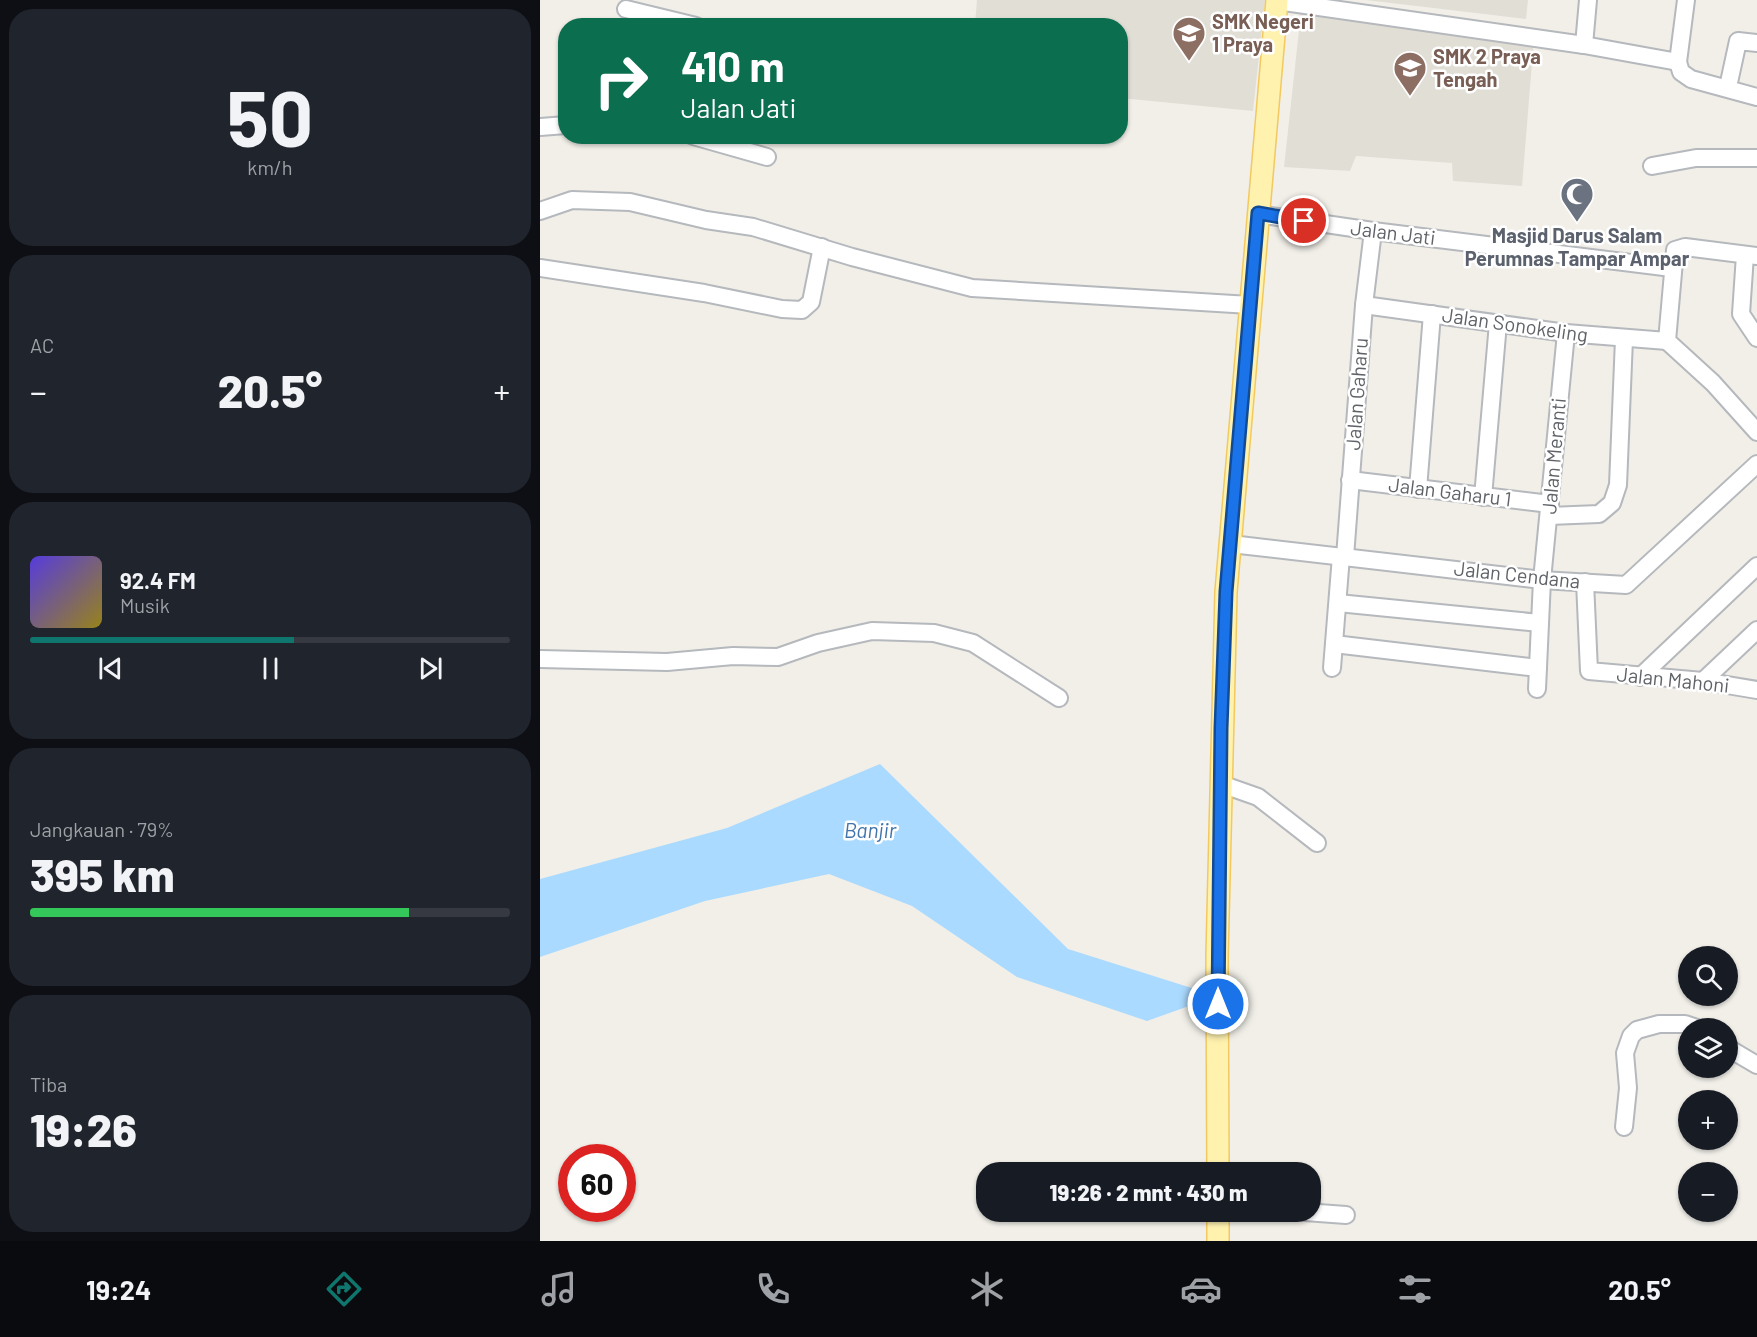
<!DOCTYPE html>
<html lang="id">
<meta charset="utf-8">
<style>
:root{--surface:#171b24;--page:#20242c;--text:#f1f3f6;--muted:#9ea1a6;--line:#363941;--accent:#0f766e}
body{margin:0;font-family:Barlow,sans-serif;background:var(--page);color:var(--text);height:100vh;display:flex;flex-direction:column;font-size:22px;white-space:nowrap}
*{box-sizing:border-box;margin:0}
p{font-size:20px;color:var(--muted)}
.icon{flex:none;width:33px;height:33px;fill:none;stroke:currentColor;stroke-width:2;stroke-linecap:round;stroke-linejoin:round}
.map{position:relative;flex:1;overflow:hidden}
.sheet{display:flex;flex-direction:column;gap:9px;padding:9px;background:#0d0f14;width:540px}
.sheet>*{flex:none}
.hud{position:absolute;left:18px;top:18px;width:570px;height:126px;border-radius:24px;box-shadow:0 2px 4px #0004;background:#0b6e4f;color:#fff;overflow:hidden}
.fabs{position:absolute;left:1138px;top:946px;display:grid;gap:12px}
.fabs a{display:grid;place-items:center;width:60px;height:60px;border-radius:50%;background:var(--surface);box-shadow:0 2px 4px #0004;font-size:30px}
.speed{position:absolute;left:18px;top:1144px;display:flex;gap:12px;font-size:30px;font-weight:700;text-align:center}
.speed>*{display:grid;place-content:center;width:78px;height:78px;border-radius:50%;background:var(--surface);box-shadow:0 2px 4px #0004;line-height:1}
.speed .limit{border:9px solid #d22;background:#fff;color:#111}
.pin{position:absolute;display:grid;place-items:center;width:51px;height:51px;color:#fff;margin:-26px;border:3px solid #fff;border-radius:50%;box-shadow:0 2px 6px #0007}
.me{position:absolute;width:66px;margin:-33px;rotate:0deg;stroke-linejoin:round;filter:drop-shadow(0 0 4px #0008)}
.turn{display:flex;align-items:center;gap:21px;height:126px;padding:0 24px;font-size:27px}
.turn .icon{width:78px;height:78px;stroke-width:2.5}
.turn b{display:block;font-size:42px;line-height:51px}
.big{font-size:45px;font-weight:800;line-height:1.1}
.sheet .tile{flex:1;display:flex;flex-direction:column;justify-content:center;gap:9px;min-width:0;padding:0 21px;border-radius:24px;background:var(--page)}
.sheet .dial{align-items:center;gap:0}
.dial b{font-size:78px;line-height:1}
.song{display:flex;align-items:center;gap:18px}
.cover{width:72px;height:72px;border-radius:9px;background:linear-gradient(135deg,hsl(250 70% 55%),hsl(50 70% 35%))}
.played{height:6px;border-radius:3px;background:linear-gradient(90deg,var(--accent) 55%,var(--line) 55%)}
.keys{display:flex;justify-content:space-around;direction:ltr}
.heat{display:flex;justify-content:space-between;align-items:center;font-size:33px;direction:ltr}
.charge{height:9px;border-radius:4px;background:linear-gradient(90deg,#34c759 79%,var(--line) 0)}
.trip{position:absolute;left:436px;top:1162px;width:345px;height:60px;border-radius:24px;background:var(--surface);box-shadow:0 2px 4px #0004;font-weight:800;line-height:60px;text-align:center}
.dock{display:flex;height:96px;justify-content:space-around;align-items:center;background:#090b0e;color:var(--muted)}
.dock .icon{width:42px;height:42px}
.dock .current{color:var(--accent)}
.dock b{font-size:27px;color:var(--text)}
main{display:flex;flex:1;min-height:0}
.map>svg:first-child{display:block}
.education{fill:#e1ded6}
.water{fill:#aadaff}
.lines{fill:none;stroke-linecap:round;stroke-linejoin:round}
.minor-casing{stroke:#b5b8bc;stroke-width:20}
.major-casing{stroke:#f2c960;stroke-width:24}
.minor{stroke:#fff;stroke-width:16}
.major{stroke:#fff2af;stroke-width:21}
.route-casing{stroke:#114b97;stroke-width:15}
.route{stroke:#1a73e8;stroke-width:10}
.labels{text-anchor:middle;stroke-width:5;stroke-linejoin:round;paint-order:stroke}
.education-label{font-size:20px;font-weight:bold;fill:#785e54;stroke:#fff;text-anchor:start}
.street-label{font-size:20px;fill:#5f6368;stroke:#fff}
.worship-label{font-size:20px;font-weight:bold;fill:#5b616d;stroke:#fff}
.water-label{font-size:21px;font-style:italic;fill:#4174aa;stroke:#fff}
</style>
<main>
<section class="sheet">
<div class="tile dial"><b>50</b><p>km/h</p></div>
<div class="tile"><p>AC</p>
<div class="heat"><a>−</a><b class="big">20.5°</b><a>+</a></div>
</div>
<div class="tile">
<div class="song"><i class="cover"></i><div><b>92.4 FM</b><p>Musik</p></div></div>
<div class="played"></div>
<div class="keys"><svg class="icon" aria-label="previous" viewBox="0 0 24 24"><path d="M18 5L8 12l10 7zM5 5v14"/></svg><svg class="icon" aria-label="pause" viewBox="0 0 24 24"><path d="M8 5v14M16 5v14"/></svg><svg class="icon" aria-label="next" viewBox="0 0 24 24"><path d="M6 5l10 7-10 7zM19 5v14"/></svg></div>
</div>
<div class="tile"><p>Jangkauan · 79%</p><b class="big">395 km</b><div class="charge"></div></div>
<div class="tile"><p>Tiba</p><b class="big">19:26</b></div>
</section>
<div class="map">
<svg width="1217" height="1241" viewBox="0 0 1217 1241">
<rect width="100%" height="100%" fill="#f1efe8"/>
<!-- education -->
<g class="education">
<path d="M437,0H725L713,111L581,98L580,26L435,25Z"/>
<path d="M826,0H988L986,19Z"/>
<path d="M762,3L994,38L982,186L913,181L912,163L816,156L810,171L744,167Z"/>
</g>
<!-- water -->
<path class="water" d="M340,764L528,949L677,996L607,1021L477,977L372,906L289,874L165,901L0,957V879L187,828Z"/>
<g class="lines">
<!-- minor casing -->
<g class="minor-casing">
<g id="minor">
<path d="M737,1L1044,45L1138,62L1146,0"/>
<path d="M86,9L156,26"/>
<path d="M1044,45L1048,0"/>
<path d="M1138,62L1141,72L1151,79L1217,97"/>
<path d="M1188,87L1198,41L1217,43"/>
<path d="M0,127L26,125"/>
<path d="M153,136L227,157"/>
<path d="M1112,166L1156,158H1217"/>
<path d="M0,211L32,200L90,202L166,220L213,227L312,257L432,288L710,305"/>
<path d="M718,214L833,231L1132,268"/>
<path d="M1205,255L1201,314L1217,338"/>
<path d="M1217,256L1145,247L1135,250L1127,341L1173,383L1217,432"/>
<path d="M0,268L164,293L242,309L262,310L271,302L282,247"/>
<path d="M824,305L1026,333L1127,341"/>
<path d="M810,480L1010,504"/>
<path d="M878,489L892,314"/>
<path d="M943,497L958,323"/>
<path d="M1009,516L1059,514L1072,503L1078,485L1084,339"/>
<path d="M691,544L1002,580L1086,585L1217,464"/>
<path d="M805,557L824,305L833,231"/>
<path d="M1045,582L1049,671L1163,681L1217,690"/>
<path d="M798,603L1000,623"/>
<path d="M794,644L998,668"/>
<path d="M0,659L127,662L193,656L238,657L278,643L332,631L394,633L433,643L519,698"/>
<path d="M792,668L801,556"/>
<path d="M1100,677L1217,566"/>
<path d="M1163,681L1217,630"/>
<path d="M997,689L1002,580L1026,333"/>
<path d="M681,784L718,797L777,843"/>
<path d="M1188,1048L1217,1065"/>
<path d="M1084,1127L1088,1088L1085,1053L1091,1036L1097,1030L1119,1024H1145L1160,1029"/>
<path d="M765,1212L806,1215"/>
</g>
</g>
<!-- major casing -->
<g class="major-casing">
<g id="major">
<path d="M678,1173L677,957L686,592L737,0"/>
<path d="M678,1212V1241"/>
</g>
</g>
<!-- minor -->
<use href="#minor" class="minor"/>
<!-- major -->
<use href="#major" class="major"/>
</g>
<g class="lines">
<!-- route casing -->
<g class="route-casing">
<path id="route" d="M678,1004L681,728L686,592L718,213L764,221"/>
</g>
<!-- route -->
<use href="#route" class="route"/>
</g>
<!-- icons -->
<defs>
<g id="school-pin" transform="scale(1.725)"><path d="M0 17L-7.5 6A9.5 9.5 0 1 1 7.5 6Z" fill="#8d6e63" stroke="#fff"/><path d="M0-5L7-2L0 1L-7-2ZM-4 1L0 2.5L4 1V4Q0 6-4 4Z" fill="#fff"/></g>
<g id="mosque-pin" transform="scale(1.725)"><path d="M0 17L-7.5 6A9.5 9.5 0 1 1 7.5 6Z" fill="#6b7280" stroke="#fff"/><path d="M3.5-4.9A6 6 0 1 0 3.5 4.9A5 5 0 1 1 3.5-4.9Z" fill="#fff"/></g>
</defs>
<g fill-rule="evenodd">
<use href="#school-pin" x="649" y="33"/>
<use href="#school-pin" x="870" y="68"/>
<use href="#mosque-pin" x="1037" y="194"/>
</g>
<g class="labels">
<!-- education labels -->
<g class="education-label">
<text x="672" y="29">SMK Negeri<tspan x="672" dy="23">1 Praya</tspan></text>
<text x="893" y="64">SMK 2 Praya<tspan x="893" dy="23">Tengah</tspan></text>
</g>
<!-- street labels -->
<g class="street-label">
<text transform="translate(853 233) rotate(7)" y="7">Jalan Jati</text>
<text transform="translate(975 325) rotate(8)" y="7">Jalan Sonokeling</text>
<text transform="translate(817 394) rotate(-86)" y="7">Jalan Gaharu</text>
<text transform="translate(1014 456) rotate(-85)" y="7">Jalan Meranti</text>
<text transform="translate(910 492) rotate(7)" y="7">Jalan Gaharu 1</text>
<text transform="translate(977 575) rotate(6)" y="7">Jalan Cendana</text>
<text transform="translate(1133 680) rotate(6)" y="7">Jalan Mahoni</text>
</g>
<!-- worship labels -->
<g class="worship-label">
<text x="1037" y="243">Masjid Darus Salam<tspan x="1037" dy="23">Perumnas Tampar Ampar</tspan></text>
</g>
<!-- water labels -->
<g class="water-label">
<text x="330" y="838">Banjir</text>
</g>
</g>
</svg>
<div class="fabs">
<a><svg class="icon" aria-label="search" viewBox="0 0 24 24"><circle cx="10" cy="10" r="6"/><path d="M15 15l6 6"/></svg></a>
<a><svg class="icon" aria-label="layers" viewBox="0 0 24 24"><path d="M12 4l9 5-9 5-9-5zM3 14l9 5 9-5"/></svg></a>
<a>+</a>
<a>−</a>
</div>
<div class="speed"><div class="limit">60</div></div>
<div class="pin" style="left:764px;top:221px;background:#d93025"><svg class="icon" aria-label="arrive" viewBox="0 0 24 24"><path d="M6 21V4h12l-3 4 3 4H6"/></svg></div>
<svg class="me" style="left:678px;top:1004px" viewBox="-20 -20 40 40"><circle r="17" fill="#1a73e8" stroke="#fff" stroke-width="3"/><path d="M0-11L8 9 0 5-8 9z" fill="#fff"/></svg>
<div class="trip">19:26 · 2 mnt · 430 m</div>
<div class="hud">
<div class="turn"><svg class="icon" aria-label="right" viewBox="0 0 24 24"><path d="M7 20v-9h11M14 6l5 5-5 5"/></svg><div><b>410 m</b>Jalan Jati</div></div>
</div>
</div>
</main>
<nav class="dock">
<b>19:24</b>
<svg class="icon current" aria-label="directions" viewBox="0 0 24 24"><path d="M12 3l9 9-9 9-9-9zM9 14v-3h6M13 9l2 2-2 2"/></svg>
<svg class="icon" aria-label="music" viewBox="0 0 24 24"><path d="M9 18V5l10-2v13"/><circle cx="6" cy="18" r="3"/><circle cx="16" cy="16" r="3"/></svg>
<svg class="icon" aria-label="phone" viewBox="0 0 24 24"><path d="M5 4h4l2 5-3 2q2 4 5 5l2-3 5 2v4C11 20 4 13 5 4z"/></svg>
<svg class="icon" aria-label="climate" viewBox="0 0 24 24"><path d="M12 3v18M4 7l16 10M4 17L20 7"/></svg>
<svg class="icon" aria-label="car" viewBox="0 0 24 24"><path d="M5 17H2v-5l4-1 3-4h7l3 4 3 1v5h-3M9 17h6M6 11h13"/><circle cx="7" cy="17" r="2"/><circle cx="17" cy="17" r="2"/></svg>
<svg class="icon" aria-label="filters" viewBox="0 0 24 24"><path d="M4 7h16M4 17h16"/><circle cx="9" cy="7" r="2"/><circle cx="15" cy="17" r="2"/></svg>
<b>20.5°</b>
</nav>
